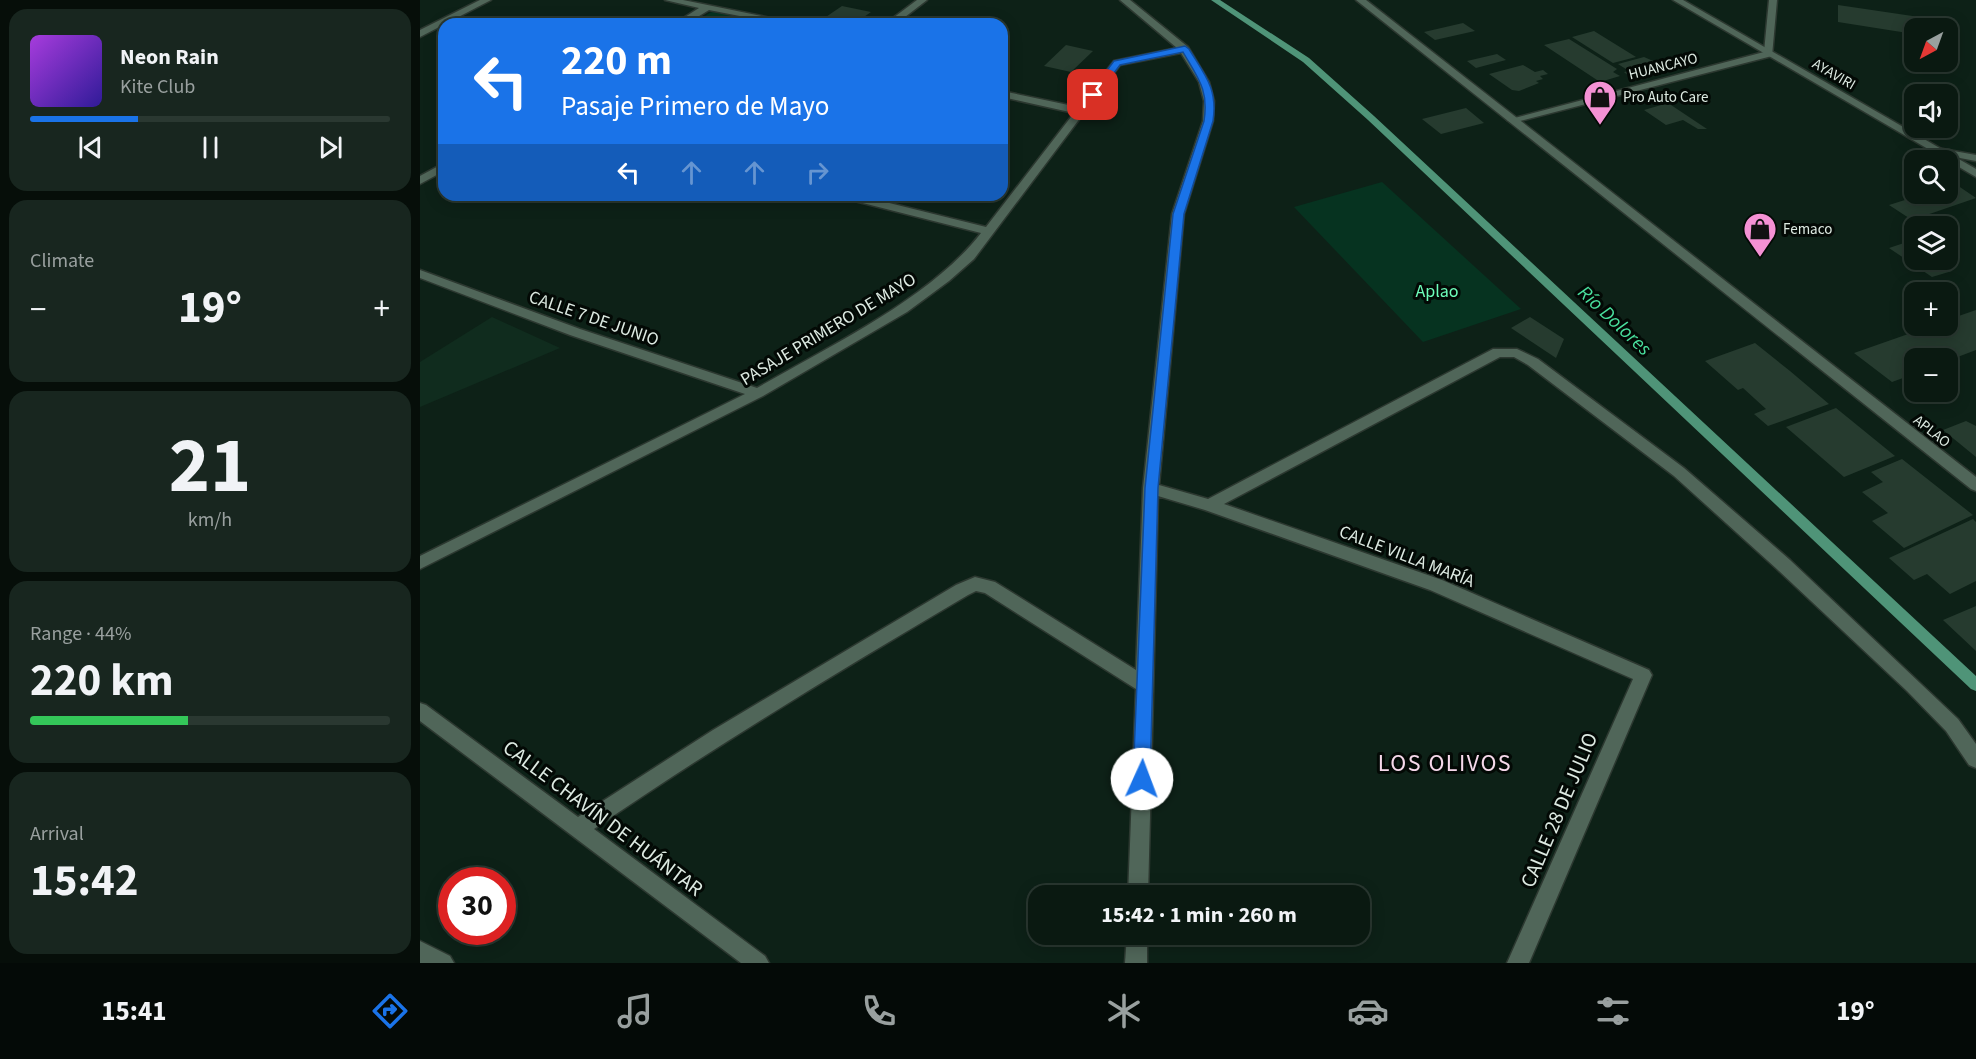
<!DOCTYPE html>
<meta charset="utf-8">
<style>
:root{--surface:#0a1911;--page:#18261f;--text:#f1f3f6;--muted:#99a09f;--line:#2a3831;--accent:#1a73e8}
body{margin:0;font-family:"Source Sans 3",sans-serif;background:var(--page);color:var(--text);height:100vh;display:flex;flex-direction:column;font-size:22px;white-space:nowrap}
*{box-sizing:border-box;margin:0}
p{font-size:20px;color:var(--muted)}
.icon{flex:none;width:33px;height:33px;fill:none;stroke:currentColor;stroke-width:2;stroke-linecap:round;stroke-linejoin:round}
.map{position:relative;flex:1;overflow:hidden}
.side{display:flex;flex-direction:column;gap:9px;padding:9px;background:#060e09;width:420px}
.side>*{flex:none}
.guide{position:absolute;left:18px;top:18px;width:570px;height:183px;border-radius:18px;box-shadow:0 3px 15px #0003,0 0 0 2px var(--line);background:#1a73e8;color:#fff;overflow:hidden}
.needle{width:39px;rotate:221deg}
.controls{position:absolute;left:1484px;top:18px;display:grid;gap:12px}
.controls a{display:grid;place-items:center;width:54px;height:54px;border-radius:12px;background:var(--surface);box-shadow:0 3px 15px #0003,0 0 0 2px var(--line);font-size:30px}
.speed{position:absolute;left:18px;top:867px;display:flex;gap:12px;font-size:30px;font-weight:700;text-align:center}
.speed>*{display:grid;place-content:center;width:78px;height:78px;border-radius:50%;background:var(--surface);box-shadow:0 3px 15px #0003,0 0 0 2px var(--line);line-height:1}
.speed .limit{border:9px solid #d22;background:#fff;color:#111}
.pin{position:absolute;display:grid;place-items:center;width:51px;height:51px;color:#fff;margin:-26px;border-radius:12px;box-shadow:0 3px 9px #0006}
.me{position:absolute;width:66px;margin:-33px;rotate:2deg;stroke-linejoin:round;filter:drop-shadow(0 0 4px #0008)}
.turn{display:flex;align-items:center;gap:21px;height:126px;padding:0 24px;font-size:27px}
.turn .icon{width:78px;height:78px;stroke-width:2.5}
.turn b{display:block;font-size:42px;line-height:51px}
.lanes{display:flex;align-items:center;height:57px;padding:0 24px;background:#0003;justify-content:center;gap:30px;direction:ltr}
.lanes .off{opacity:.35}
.big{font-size:45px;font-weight:700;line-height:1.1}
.side .widget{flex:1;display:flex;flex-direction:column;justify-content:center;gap:9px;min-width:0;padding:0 21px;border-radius:18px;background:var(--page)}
.side .dial{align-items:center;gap:0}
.dial b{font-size:78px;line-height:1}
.song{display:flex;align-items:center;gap:18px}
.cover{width:72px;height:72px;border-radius:9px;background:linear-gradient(135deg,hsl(280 70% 55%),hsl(250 70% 35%))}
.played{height:6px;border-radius:3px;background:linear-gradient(90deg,var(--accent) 30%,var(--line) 30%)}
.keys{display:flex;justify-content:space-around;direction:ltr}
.heat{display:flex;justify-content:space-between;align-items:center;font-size:33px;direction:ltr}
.charge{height:9px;border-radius:4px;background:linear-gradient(90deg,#34c759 44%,var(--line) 0)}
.trip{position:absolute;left:608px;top:885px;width:342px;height:60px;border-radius:18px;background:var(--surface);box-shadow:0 3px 15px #0003,0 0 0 2px var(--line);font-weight:700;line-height:60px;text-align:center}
.menu{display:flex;height:96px;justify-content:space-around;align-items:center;background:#040a07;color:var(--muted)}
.menu .icon{width:42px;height:42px}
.menu .on{color:var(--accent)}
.menu b{font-size:27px;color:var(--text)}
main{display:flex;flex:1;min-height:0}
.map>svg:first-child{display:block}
.built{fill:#102c1e}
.green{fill:#063320}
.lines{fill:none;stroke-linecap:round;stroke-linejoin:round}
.stream{fill:#4f9478;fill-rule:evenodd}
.building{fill:#263b2f}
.minor-casing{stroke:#2c3830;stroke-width:3}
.tertiary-casing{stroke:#2c3830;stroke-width:3}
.minor{fill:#506659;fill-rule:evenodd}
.tertiary{fill:#506659;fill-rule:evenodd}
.route{fill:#1a73e8;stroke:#114b97;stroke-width:1.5}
.labels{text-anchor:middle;stroke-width:6;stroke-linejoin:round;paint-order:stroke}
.far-street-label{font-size:15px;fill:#ddeae2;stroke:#030905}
.far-poi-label{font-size:15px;fill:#ddeae2;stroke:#030905;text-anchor:start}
.park-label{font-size:18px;fill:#6dfdba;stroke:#030905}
.street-label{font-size:18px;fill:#ddeae2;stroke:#030905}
.water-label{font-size:20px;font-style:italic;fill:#49df9d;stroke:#030905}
.near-street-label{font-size:21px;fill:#ddeae2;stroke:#030905}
.near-neighbourhood-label{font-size:24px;letter-spacing:1.5px;fill:#f6d9eb;stroke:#030905}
</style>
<main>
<section class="side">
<div class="widget">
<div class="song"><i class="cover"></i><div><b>Neon Rain</b><p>Kite Club</p></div></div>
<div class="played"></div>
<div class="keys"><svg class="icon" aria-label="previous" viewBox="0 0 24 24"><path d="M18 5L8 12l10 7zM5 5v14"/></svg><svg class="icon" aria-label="pause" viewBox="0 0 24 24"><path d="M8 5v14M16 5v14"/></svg><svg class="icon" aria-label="next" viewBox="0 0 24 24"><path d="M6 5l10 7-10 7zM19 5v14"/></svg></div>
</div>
<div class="widget"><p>Climate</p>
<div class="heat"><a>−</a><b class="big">19°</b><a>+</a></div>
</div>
<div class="widget dial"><b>21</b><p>km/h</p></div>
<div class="widget"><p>Range · 44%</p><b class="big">220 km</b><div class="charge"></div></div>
<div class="widget"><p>Arrival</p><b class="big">15:42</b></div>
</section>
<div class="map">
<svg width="1556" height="963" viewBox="0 0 1556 963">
<rect width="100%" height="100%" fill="#0d2117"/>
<!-- built -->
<path class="built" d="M72,317L140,348L0,407V362Z"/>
<!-- green -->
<g class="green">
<path d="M293,11L354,24H272Z"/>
<path d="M962,182L1101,309L1003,342L874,207Z"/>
</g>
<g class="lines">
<!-- stream -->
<path class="stream" d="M791,0H800L889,58L954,116L1556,676V691L1551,689L948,120L883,62Z"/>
</g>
<!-- building -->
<g class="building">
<path d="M1418,5L1506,18L1507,28H1494V34L1418,22Z"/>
<path d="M422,6L451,12L434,24H415L400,21Z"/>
<path d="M1043,23L1055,31L1015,40L1004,32Z"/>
<path d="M1174,31L1216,57L1193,63L1152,37Z"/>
<path d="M1149,39L1197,69L1193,72L1200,76L1180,82L1124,45Z"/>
<path d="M646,45L673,51L651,72L624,66Z"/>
<path d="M1077,54L1086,60L1056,68L1047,61Z"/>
<path d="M1224,57L1247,67L1210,77L1204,72L1209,71L1198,64Z"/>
<path d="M1103,65L1115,72L1123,70L1128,74L1120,76L1123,79L1116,81L1119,83L1099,91L1092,90L1069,74Z"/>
<path d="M1248,103L1287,129H1278L1263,120L1246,125L1224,110Z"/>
<path d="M1046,108L1064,123L1021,134L1002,119Z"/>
<path d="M1534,183L1556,198L1492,220L1469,205L1504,194H1527V186Z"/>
<path d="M1493,240L1494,260H1515L1532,271L1512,277L1469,248Z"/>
<path d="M1556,310V350L1527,361V358H1494V374L1472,382L1434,353L1511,326H1527V320Z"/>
<path d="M1110,317L1144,339L1136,358L1091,328Z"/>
<path d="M1335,343L1370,371L1409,404L1348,426L1334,414L1346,409L1323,388L1318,390L1285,361Z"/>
<path d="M1416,408L1475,456L1424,477L1366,427Z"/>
<path d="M1546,421L1556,426V457L1523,430Z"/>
<path d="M1482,459L1553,515L1484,548L1452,521L1468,513L1442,492L1463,482L1451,472Z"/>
<path d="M1553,519L1556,522V581L1530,594L1507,574L1494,580L1469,558Z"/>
<path d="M1556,606V651L1523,620Z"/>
</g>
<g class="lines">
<!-- minor casing -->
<g class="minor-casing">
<g id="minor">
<path d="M60,0H71L0,37V30Z"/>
<path d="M245,0H263L380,24H361L289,10L266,24H254L279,8Z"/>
<path d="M497,0H507L476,24H465Z"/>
<path d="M700,0H710L768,47L789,82L794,101L793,121L764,214L739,485L788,499L1073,349H1097L1118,359L1264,468L1370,560L1538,719L1556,744V768L1549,765L1526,731L1487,691L1358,570L1254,476L1108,365L1094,357H1080L804,504L1022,580L1229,670L1232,675L1109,963H1087L1213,679L1010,590L785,510L738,496L728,896H708L716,689L565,593L556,591L548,595C421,670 295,746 174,829L345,956L349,963H321L0,721V703L6,705L158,817L293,730L536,585L555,577L575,582L716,670L723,488L752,214L783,121L784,101L779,82L761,53L700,65L554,259L529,281L487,312L343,396L0,569V556L325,394L150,335L0,278V270L160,329L337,388C409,346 510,299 561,233L419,197L417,195H437L566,227L654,113L582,97V91L658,107L694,61L757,48Z"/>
<path d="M1349,0H1357L1352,56L1092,123L1087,120L1344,52Z"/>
<path d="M1517,148L1556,155V161L1513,153L1512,151Z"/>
<path d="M24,163V171L0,184V176Z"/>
<path d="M707,934H727V963H705Z"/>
<path d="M0,941L30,956L34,963H0Z"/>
</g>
</g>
<!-- tertiary casing -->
<g class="tertiary-casing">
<g id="tertiary">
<path d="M936,0H946L1556,477V491L1551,489Z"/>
<path d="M1253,0H1263L1556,169V177Z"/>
</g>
</g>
<!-- minor -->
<use href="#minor" class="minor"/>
<!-- tertiary -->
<use href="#tertiary" class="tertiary"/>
</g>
<!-- route -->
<path class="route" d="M765,46L769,49C785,75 798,89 793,121L764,214L738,488L730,779L728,784L722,787L716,784L713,779L725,488L753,214L784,121C789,90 778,78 763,52L700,65L676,97L668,95L694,61Z"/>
<!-- icons -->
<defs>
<g id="shop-pin" transform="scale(1.725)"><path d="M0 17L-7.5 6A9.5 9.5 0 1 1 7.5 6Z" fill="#f491d4" stroke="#030905"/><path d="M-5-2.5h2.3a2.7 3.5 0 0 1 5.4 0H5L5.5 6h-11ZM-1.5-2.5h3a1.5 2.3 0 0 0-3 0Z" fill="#111"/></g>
</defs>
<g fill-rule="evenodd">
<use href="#shop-pin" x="1180" y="97"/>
<use href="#shop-pin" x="1340" y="229"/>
</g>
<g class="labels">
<!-- far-street labels -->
<g class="far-street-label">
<text transform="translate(1243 66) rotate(-14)" y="5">HUANCAYO</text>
<text transform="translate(1414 74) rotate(30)" y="5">AYAVIRI</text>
<text transform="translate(1512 431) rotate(38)" y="5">APLAO</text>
</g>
<!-- far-poi labels -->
<g class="far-poi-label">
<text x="1203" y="102">Pro Auto Care</text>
<text x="1363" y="234">Femaco</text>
</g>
<!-- park labels -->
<g class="park-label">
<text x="1017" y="297">Aplao</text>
</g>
<!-- street labels -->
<g class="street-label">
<text transform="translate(174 318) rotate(19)" y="6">CALLE 7 DE JUNIO</text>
<text transform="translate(408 329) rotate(-31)" y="6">PASAJE PRIMERO DE MAYO</text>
<text transform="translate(987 556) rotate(21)" y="6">CALLE VILLA MARÍA</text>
</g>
<!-- water labels -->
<g class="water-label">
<text transform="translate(1195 320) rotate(43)" y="7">Río Dolores</text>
</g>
<!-- near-street labels -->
<g class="near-street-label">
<text transform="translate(1139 810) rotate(-67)" y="7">CALLE 28 DE JULIO</text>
<text transform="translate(183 818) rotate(37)" y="7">CALLE CHAVÍN DE HUÁNTAR</text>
</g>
<!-- near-neighbourhood labels -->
<g class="near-neighbourhood-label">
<text x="1025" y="771">LOS OLIVOS</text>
</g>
</g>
</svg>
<div class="controls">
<a><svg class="needle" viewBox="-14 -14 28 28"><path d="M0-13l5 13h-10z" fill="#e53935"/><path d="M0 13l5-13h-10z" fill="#99a09f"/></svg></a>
<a><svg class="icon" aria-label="sound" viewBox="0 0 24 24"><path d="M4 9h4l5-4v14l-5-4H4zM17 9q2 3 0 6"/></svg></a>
<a><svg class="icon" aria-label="search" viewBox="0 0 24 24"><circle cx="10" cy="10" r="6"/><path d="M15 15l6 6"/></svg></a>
<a><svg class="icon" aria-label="layers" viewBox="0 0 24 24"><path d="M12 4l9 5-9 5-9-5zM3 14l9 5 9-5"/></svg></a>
<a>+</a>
<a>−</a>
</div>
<div class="speed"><div class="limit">30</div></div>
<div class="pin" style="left:673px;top:95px;background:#d93025"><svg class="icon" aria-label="arrive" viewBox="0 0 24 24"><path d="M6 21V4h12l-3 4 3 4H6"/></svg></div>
<svg class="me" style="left:722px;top:779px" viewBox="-20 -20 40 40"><circle r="19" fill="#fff"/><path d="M0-13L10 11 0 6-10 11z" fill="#1a73e8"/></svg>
<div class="trip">15:42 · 1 min · 260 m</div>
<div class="guide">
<div class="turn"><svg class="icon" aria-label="left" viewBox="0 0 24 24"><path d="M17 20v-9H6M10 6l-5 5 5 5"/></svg><div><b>220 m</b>Pasaje Primero de Mayo</div></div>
<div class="lanes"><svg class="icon" aria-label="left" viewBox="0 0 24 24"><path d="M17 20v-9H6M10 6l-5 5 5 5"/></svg><svg class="icon off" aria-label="ahead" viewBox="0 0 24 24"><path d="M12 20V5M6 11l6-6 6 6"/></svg><svg class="icon off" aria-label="ahead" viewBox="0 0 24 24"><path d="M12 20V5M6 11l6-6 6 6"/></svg><svg class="icon off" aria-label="right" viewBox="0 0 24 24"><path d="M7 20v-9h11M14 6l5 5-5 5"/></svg></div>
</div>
</div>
</main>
<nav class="menu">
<b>15:41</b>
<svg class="icon on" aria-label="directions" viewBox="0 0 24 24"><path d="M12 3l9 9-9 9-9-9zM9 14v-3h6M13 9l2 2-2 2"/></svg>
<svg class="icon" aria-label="music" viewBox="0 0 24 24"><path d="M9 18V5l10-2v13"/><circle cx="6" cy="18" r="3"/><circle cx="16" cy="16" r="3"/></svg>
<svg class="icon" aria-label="phone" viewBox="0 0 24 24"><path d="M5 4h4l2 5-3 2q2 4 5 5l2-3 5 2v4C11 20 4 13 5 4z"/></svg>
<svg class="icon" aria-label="climate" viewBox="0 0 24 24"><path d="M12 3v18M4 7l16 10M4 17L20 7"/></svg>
<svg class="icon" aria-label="car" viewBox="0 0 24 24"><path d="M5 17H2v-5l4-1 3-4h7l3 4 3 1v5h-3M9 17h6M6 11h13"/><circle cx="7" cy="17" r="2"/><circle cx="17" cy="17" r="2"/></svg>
<svg class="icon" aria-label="filters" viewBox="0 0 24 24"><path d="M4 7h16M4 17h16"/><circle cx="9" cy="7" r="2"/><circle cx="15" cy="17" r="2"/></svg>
<b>19°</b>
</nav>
